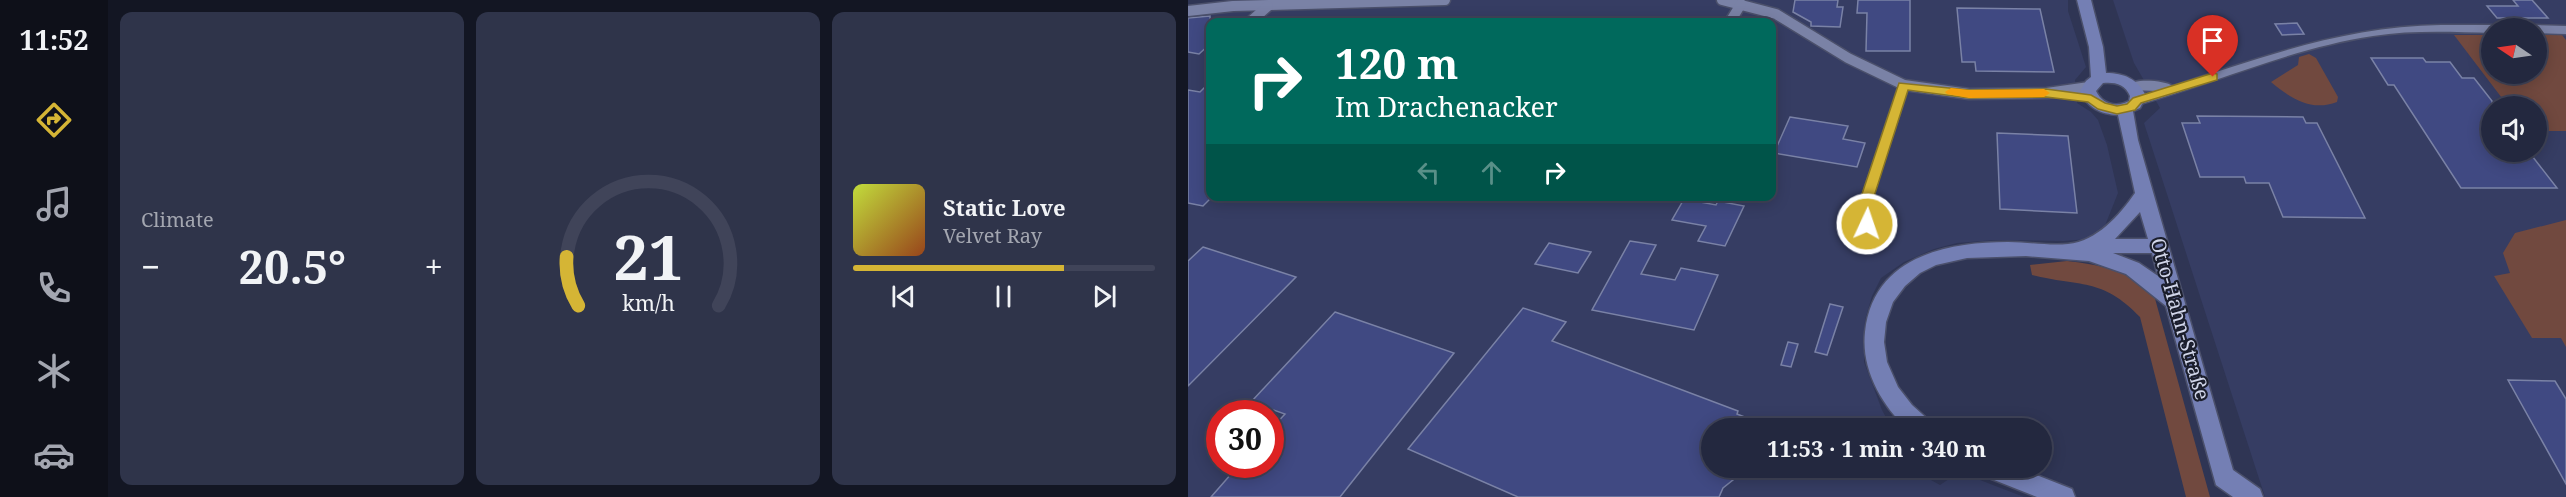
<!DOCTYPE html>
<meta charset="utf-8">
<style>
:root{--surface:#23283f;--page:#2f344a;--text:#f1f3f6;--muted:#a3a6b0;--line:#404459;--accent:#d5b535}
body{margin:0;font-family:"Noto Serif",serif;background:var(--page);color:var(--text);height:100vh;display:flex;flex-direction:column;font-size:22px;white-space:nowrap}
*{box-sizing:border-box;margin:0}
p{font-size:20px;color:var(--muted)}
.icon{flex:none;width:33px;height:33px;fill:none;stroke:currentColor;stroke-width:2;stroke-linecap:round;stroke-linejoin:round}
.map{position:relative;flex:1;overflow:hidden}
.sheet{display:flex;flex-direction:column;gap:12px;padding:12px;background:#131623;width:1080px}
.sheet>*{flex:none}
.hud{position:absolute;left:18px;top:18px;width:570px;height:183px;border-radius:12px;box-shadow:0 3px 15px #0003,0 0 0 2px var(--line);background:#00695c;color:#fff;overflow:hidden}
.needle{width:39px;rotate:283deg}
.fabs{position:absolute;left:1293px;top:18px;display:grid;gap:12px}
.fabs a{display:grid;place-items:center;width:66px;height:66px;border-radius:50%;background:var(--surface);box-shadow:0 3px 15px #0003,0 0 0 2px var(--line);font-size:30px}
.speed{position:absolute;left:18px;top:400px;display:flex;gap:12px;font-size:30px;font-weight:700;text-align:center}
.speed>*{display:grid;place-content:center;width:78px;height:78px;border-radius:50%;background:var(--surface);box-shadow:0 3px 15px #0003,0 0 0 2px var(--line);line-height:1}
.speed .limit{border:9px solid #d22;background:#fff;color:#111}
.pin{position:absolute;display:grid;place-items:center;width:51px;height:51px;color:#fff;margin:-62px -26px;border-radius:50% 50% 50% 0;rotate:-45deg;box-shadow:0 0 6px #0007}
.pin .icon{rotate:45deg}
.me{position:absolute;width:66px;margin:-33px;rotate:3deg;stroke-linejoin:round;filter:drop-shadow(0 0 4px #0008)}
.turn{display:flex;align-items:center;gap:21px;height:126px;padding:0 30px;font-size:27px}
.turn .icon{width:78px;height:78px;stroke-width:2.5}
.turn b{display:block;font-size:42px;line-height:51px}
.lanes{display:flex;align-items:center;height:57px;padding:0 30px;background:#0003;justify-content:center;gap:30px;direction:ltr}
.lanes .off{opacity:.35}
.big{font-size:45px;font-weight:700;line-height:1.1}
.sheet .tile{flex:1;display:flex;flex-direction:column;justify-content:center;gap:9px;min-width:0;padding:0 21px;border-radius:12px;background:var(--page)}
.sheet .dial{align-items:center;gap:0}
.dial svg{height:156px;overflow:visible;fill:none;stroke:var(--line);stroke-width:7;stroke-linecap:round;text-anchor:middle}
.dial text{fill:var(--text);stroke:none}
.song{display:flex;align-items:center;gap:18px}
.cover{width:72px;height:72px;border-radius:9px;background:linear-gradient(135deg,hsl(70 70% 55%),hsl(20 70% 35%))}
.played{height:6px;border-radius:3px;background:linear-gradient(90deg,var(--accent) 70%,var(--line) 70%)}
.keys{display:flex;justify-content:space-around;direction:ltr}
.heat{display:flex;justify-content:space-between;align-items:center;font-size:33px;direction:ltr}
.sheet .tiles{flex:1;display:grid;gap:12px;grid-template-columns:repeat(3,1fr)}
.trip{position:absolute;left:513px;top:418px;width:351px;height:60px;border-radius:30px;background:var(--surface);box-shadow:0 3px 15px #0003,0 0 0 2px var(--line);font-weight:700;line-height:60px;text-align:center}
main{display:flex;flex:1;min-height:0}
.tabs{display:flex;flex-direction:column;width:108px;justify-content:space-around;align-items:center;background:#0e1019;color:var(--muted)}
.tabs .icon{width:42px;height:42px}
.tabs .selected{color:var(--accent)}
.tabs b{font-size:27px;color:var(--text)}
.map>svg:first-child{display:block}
.built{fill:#363d63;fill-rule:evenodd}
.green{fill:#71493f}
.building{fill:#404982;stroke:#7a82a6;stroke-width:1.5}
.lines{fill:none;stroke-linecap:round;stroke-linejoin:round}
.minor-far1-casing{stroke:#4b506b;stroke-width:13}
.minor-casing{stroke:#4b506b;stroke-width:16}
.tertiary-casing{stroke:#4b506b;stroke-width:3}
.primary-casing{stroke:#4b506b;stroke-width:3}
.minor-far1{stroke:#7a82a6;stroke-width:10}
.minor{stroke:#7a82a6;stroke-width:14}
.tertiary{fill:#7a82a6;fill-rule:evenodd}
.primary{fill:#747fb4;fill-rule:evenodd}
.route{fill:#d5b535;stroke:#8a7622;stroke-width:1.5}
.slow{fill:#f59e0b}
.labels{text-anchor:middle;stroke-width:4.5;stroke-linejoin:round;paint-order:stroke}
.street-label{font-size:20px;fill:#d1d6ea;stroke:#1b1e2c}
</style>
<main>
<nav class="tabs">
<b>11:52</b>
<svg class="icon selected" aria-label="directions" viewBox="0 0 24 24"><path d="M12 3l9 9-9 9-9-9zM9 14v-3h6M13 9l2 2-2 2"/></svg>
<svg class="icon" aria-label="music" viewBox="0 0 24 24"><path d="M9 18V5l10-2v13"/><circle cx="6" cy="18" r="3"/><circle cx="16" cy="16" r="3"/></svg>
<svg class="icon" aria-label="phone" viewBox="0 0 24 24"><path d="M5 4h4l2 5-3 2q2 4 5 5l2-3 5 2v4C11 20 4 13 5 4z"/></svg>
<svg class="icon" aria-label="climate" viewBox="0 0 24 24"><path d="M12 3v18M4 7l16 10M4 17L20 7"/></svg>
<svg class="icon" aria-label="car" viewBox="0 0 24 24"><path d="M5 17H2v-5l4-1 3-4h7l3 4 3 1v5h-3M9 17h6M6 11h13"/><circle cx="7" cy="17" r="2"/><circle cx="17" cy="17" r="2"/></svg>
</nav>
<section class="sheet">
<div class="tiles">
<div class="tile"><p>Climate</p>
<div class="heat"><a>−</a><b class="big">20.5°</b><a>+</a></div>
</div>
<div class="tile dial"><svg viewBox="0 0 100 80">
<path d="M14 69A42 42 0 1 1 86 69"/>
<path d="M14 69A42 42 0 0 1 8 44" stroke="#d5b535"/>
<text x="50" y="56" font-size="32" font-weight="700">21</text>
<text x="50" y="72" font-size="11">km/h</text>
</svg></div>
<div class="tile">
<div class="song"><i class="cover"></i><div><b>Static Love</b><p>Velvet Ray</p></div></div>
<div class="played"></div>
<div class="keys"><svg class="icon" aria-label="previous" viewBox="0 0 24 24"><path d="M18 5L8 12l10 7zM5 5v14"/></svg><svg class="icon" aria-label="pause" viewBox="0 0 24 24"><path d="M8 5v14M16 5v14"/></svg><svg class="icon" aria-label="next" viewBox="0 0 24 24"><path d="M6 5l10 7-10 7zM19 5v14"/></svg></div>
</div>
</div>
</section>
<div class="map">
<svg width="1378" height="497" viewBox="0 0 1378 497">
<rect width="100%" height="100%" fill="#2f3554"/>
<!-- built -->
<g class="built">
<path d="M125,0H880V11L898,67L887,80L889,103L903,112L910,120L919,145L930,193L914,233L900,239L876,241L807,240L769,243L746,249L716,262L693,278L684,296L677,320L676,362L694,410L704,429H524V468H721L752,485L767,475H779L836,497H0V7ZM22,22H584V196H22ZM32,414H82V465H32Z"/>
<path d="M925,0H1378V497H1077L956,123L972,108L946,63ZM1304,28H1348V74H1304ZM1304,106H1348V152H1304Z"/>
</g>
<!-- green -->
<g class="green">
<path d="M1266,35H1303L1304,74H1348L1349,35H1374L1378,40V131H1349L1348,106H1320Z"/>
<path d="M1121,54L1128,58L1150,97L1149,102C1123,112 1102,98 1083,82L1110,65L1111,57Z"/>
<path d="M1378,220V347L1373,338H1344L1306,276L1322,273L1315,253L1327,233Z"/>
<path d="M879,261C913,265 940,270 966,295L1022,497H998L952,317C914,277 891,287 844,275L842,265Z"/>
</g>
<!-- building -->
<g class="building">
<path d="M607,0H650L649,7H655L652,27L623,26V22L605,12Z"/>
<path d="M670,0H722V51H678L679,13H669Z"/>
<path d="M1325,0H1344L1360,18H1309L1299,6H1330Z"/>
<path d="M769,8L852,9L866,72L788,71L787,62H774Z"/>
<path d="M22,16V44L11,54L0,52V18Z"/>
<path d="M1109,23L1116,34L1094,35L1087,24Z"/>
<path d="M1183,58H1235L1238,62H1262L1274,78H1286L1304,101V152H1341L1369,188H1273L1206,85H1200Z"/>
<path d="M22,82V199L15,206L0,203V90L12,92Z"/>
<path d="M1009,116L1115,117L1118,123H1129L1177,218L1095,217L1081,183H1058L1056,177H1012L994,123H1012Z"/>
<path d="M602,117L660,126L655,139L677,143L669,167L586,153Z"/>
<path d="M809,133L880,136L889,213L812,209Z"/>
<path d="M496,199L528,205L530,201L556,206L537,246L510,241L518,226L484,220Z"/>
<path d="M442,241L468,245L453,274L487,280L493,268L530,275L506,330L404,310Z"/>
<path d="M361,243L403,252L390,273L347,264Z"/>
<path d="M15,247L108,277L0,386V261Z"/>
<path d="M642,304L655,307L639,355L627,352Z"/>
<path d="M335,308L378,322L364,341L550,411L549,414L587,429H524V468H560L535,488L531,497H330L220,449Z"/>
<path d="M147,312L266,353L152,497H23L51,465H82V430L97,414L63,402Z"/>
<path d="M600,342L610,344L603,367L593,365Z"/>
<path d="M1320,380L1367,381L1378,399V484Z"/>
</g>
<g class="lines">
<!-- minor-far1 casing -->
<g class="minor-far1-casing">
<g id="minor-far1">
<path d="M534,0L588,14L660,58L716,85L781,94L859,93L901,87"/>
<path d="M0,11L45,6L257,0"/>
<path d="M62,22L80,6"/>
<path d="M542,22L553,4"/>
<path d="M677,217L675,209L716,85"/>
</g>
</g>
<!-- minor casing -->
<g class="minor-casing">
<path id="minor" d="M676,215L682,239"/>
</g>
<!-- tertiary casing -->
<g class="tertiary-casing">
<g id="tertiary">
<path d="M1253,25H1304L1309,28H1304V33C1264,32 1224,30 1185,36C1104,48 1028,83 949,105L943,101L945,98L969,91L944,90L938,86C945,78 976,80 985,86C1075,57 1158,26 1253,25Z"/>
<path d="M1348,25L1378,26V34L1348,33V28H1343Z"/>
</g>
</g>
<!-- primary casing -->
<g class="primary-casing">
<g id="primary">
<path d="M889,0H903L915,47L918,73C936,73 950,79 958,96L952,108L945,111L950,140L1045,470L1072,489L1075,497H1045L1028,485L978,306L938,274L901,261L838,256L779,258L748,265L732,273L717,286L705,302L698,322L696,342L699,362L710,387L724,405L743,422L746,429H719C693,404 673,369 677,332C685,257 758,242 820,242C839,242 861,246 880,244C909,241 931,216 947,193L930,115C912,114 900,108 892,91L898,81L903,77L901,47ZM915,83C927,82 937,84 942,96L941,101C928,108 914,104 908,91ZM952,212L960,239H927ZM925,253H964L970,276L951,263Z"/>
<path d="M793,468H831L884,489L887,497H849L796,476Z"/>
</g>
</g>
<!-- minor-far1 -->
<use href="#minor-far1" class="minor-far1"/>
<!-- minor -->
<use href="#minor" class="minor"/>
<!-- tertiary -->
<use href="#tertiary" class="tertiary"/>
<!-- primary -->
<use href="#primary" class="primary"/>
</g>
<!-- route -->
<path class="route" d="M1025,73L1029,74V80L953,103L947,110L929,114L910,109L900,102L858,97L781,98L720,90L682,209L685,224L679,229L672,224L669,209L711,83L781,90L858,89L903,95L917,103L929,106L939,104L945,98Z"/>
<!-- slow -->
<path class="slow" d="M763,88L781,90L856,89L862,93L856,97L781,98L759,94L757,92Z"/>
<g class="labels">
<!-- street labels -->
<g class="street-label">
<text transform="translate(992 319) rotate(74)" y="7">Otto-Hahn-Straße</text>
</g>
</g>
</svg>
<div class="fabs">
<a><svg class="needle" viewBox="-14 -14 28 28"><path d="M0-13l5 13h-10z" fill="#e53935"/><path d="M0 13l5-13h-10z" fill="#a3a6b0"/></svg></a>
<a><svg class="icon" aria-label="sound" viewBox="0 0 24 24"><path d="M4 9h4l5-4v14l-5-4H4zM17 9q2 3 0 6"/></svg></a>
</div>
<div class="speed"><div class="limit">30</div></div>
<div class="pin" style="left:1025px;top:77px;background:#d93025"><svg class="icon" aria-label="arrive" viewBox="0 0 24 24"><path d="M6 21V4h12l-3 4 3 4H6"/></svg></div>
<svg class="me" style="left:679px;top:224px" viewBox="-20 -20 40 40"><circle r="17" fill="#d5b535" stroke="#fff" stroke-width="3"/><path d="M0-11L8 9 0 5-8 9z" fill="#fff"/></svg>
<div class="trip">11:53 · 1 min · 340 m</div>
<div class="hud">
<div class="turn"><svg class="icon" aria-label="right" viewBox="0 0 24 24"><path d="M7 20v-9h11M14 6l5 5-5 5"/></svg><div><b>120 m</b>Im Drachenacker</div></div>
<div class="lanes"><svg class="icon off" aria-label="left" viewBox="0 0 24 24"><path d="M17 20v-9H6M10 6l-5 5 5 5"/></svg><svg class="icon off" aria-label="ahead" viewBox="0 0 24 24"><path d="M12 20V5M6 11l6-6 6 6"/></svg><svg class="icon" aria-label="right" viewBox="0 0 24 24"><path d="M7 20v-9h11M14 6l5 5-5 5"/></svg></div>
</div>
</div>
</main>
